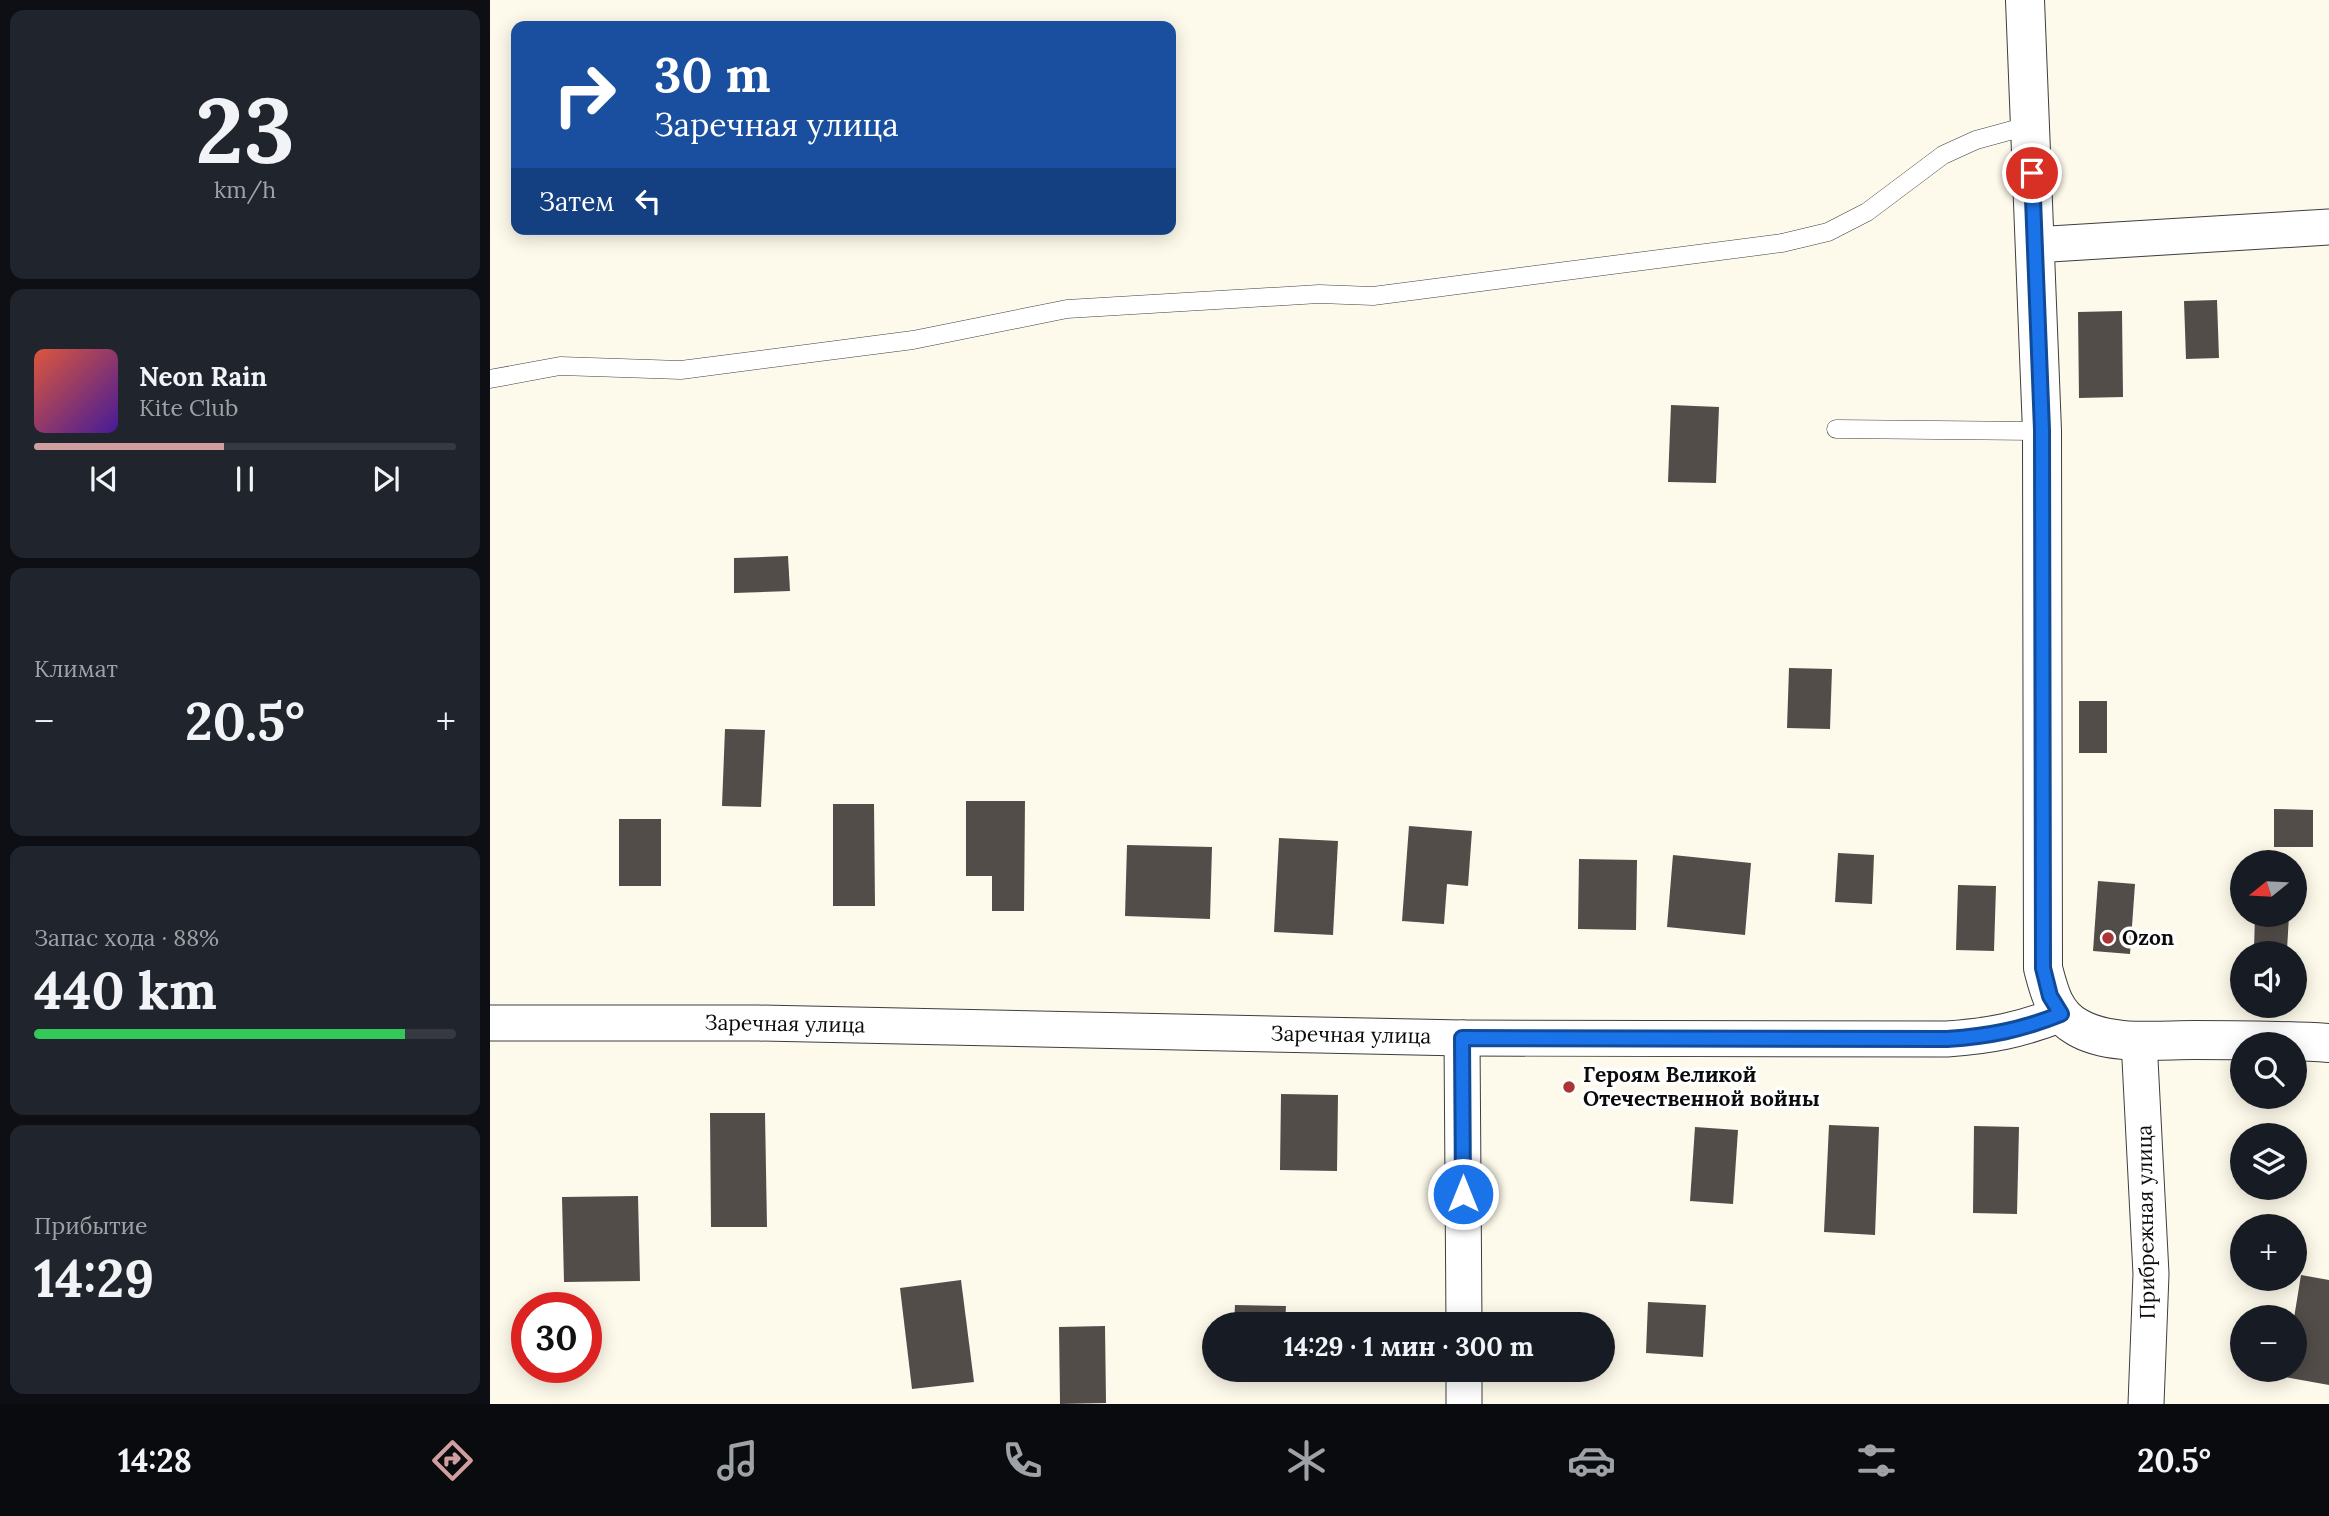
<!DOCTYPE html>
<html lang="ru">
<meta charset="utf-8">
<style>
:root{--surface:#171b24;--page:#20242c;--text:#f1f3f6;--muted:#9ea1a6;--line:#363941;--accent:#d19e9f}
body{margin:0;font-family:Lora,serif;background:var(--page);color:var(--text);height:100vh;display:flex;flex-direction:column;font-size:26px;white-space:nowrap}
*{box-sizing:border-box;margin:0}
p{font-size:23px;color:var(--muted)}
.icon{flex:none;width:38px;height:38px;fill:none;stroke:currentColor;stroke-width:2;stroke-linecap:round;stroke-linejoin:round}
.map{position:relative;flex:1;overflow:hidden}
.drawer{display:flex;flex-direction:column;gap:10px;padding:10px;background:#0d0f14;width:490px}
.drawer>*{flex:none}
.banner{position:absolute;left:21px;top:21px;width:665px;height:214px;border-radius:14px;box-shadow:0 4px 18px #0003;background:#1a4fa0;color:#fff;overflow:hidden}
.needle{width:46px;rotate:252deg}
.buttons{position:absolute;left:1740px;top:850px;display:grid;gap:14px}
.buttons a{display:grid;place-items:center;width:77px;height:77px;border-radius:50%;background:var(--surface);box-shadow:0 4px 18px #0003;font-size:35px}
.speed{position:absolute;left:21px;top:1292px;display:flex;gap:14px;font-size:35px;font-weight:700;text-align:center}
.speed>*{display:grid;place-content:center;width:91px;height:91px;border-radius:50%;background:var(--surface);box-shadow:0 4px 18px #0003;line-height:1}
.speed .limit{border:10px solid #d22;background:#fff;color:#111}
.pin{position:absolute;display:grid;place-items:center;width:60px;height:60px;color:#fff;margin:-30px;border:4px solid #fff;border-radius:50%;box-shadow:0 2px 7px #0007}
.me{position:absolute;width:77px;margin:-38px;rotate:0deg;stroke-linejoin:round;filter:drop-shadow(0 0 5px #0008)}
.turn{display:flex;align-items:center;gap:24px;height:147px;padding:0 28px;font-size:32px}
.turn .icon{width:91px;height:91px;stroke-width:2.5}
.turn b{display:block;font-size:49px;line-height:60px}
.then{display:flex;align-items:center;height:66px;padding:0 28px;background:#0003;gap:14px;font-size:26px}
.big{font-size:52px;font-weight:800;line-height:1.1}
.drawer .tile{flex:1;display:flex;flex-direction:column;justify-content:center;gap:10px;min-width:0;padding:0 24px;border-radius:14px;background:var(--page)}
.drawer .dial{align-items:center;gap:0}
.dial b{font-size:91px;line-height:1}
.song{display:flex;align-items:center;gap:21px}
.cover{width:84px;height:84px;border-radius:10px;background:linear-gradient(135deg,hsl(10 70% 55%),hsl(260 70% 35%))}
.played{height:7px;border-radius:4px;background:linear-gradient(90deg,var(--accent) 45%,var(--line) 45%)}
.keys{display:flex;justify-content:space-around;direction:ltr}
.heat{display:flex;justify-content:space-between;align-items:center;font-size:38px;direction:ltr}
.charge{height:10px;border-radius:5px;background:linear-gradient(90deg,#34c759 88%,var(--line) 0)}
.trip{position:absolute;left:712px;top:1312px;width:413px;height:70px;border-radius:35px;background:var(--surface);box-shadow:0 4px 18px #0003;font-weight:800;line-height:70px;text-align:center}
.menu{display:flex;height:112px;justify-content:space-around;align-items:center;background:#090b0e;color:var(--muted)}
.menu .icon{width:49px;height:49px}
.menu .active{color:var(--accent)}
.menu b{font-size:32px;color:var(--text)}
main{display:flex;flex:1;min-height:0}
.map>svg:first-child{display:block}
.building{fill:#524d49}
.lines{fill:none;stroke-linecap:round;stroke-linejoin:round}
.service-casing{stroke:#3e3e3e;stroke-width:19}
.minor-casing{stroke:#3e3e3e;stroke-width:37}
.tertiary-casing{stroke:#3e3e3e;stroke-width:40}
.service{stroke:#fff;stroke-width:18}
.minor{stroke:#fff;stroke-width:35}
.tertiary{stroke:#fff;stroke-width:38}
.route-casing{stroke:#114b97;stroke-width:18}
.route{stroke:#1a73e8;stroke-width:12}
.poi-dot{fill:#a93634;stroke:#fff;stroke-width:2.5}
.labels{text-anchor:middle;stroke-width:7;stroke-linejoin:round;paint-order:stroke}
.poi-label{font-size:21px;font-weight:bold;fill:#0b0b0b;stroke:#fff;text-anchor:start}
.street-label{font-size:21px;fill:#0b0b0b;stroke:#fff}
</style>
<main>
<section class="drawer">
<div class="tile dial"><b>23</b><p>km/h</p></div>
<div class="tile">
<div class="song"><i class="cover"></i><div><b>Neon Rain</b><p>Kite Club</p></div></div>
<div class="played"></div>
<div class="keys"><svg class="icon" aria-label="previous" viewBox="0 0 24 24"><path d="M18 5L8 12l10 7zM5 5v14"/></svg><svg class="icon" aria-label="pause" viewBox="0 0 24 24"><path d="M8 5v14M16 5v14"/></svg><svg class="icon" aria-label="next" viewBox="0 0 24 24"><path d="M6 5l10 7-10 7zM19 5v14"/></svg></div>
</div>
<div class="tile"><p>Климат</p>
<div class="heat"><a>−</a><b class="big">20.5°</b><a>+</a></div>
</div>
<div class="tile"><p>Запас хода · 88%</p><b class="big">440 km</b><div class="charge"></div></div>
<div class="tile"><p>Прибытие</p><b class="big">14:29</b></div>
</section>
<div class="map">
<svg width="1839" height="1404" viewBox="0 0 1839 1404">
<rect width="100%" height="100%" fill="#fdfaeb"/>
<!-- building -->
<g class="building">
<path d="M1727,300L1729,358L1696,359L1694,301Z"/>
<path d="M1632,311L1633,397L1589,398L1588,312Z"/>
<path d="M1181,405L1229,407L1226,483L1178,482Z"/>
<path d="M298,556L300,591L244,593V558Z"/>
<path d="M1299,668L1342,669L1340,729L1297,728Z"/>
<rect x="1589" y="701" width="28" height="52"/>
<path d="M235,729L275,730L271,807L232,806Z"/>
<path d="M476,801H535L534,911H502V876H476Z"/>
<path d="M343,804H384L385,906H343Z"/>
<path d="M1784,809L1823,810V847H1784Z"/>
<rect x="129" y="819" width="42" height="67"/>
<path d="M919,826L982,831L978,886L957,884L954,924L912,921Z"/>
<path d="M789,838L848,841L843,935L784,932Z"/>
<path d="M637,845L722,847L720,919L635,916Z"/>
<path d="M1348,853L1384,855L1382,904L1345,902Z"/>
<path d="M1183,855L1261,863L1255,935L1177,927Z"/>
<path d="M1089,859L1147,860L1146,930L1088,929Z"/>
<path d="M1608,881L1645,884L1640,954L1603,951Z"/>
<path d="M1468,885L1506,886L1504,951L1466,950Z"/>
<path d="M1765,915H1799L1797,950L1764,949Z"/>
<path d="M791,1094L848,1095L847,1171L790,1170Z"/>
<path d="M220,1113H275L277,1227H221Z"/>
<path d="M1339,1125L1389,1127L1385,1235L1334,1232Z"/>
<path d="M1484,1126L1529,1127L1527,1214L1483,1213Z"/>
<path d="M1205,1127L1248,1130L1243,1204L1200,1201Z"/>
<path d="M148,1196L150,1281L74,1282L72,1197Z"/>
<path d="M1811,1275L1839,1280V1385L1795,1377L1796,1370H1804V1318Z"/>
<path d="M471,1280L484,1382L422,1389L410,1288Z"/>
<path d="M1158,1302L1216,1305L1213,1357L1156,1353Z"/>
<path d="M745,1305L796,1306L795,1325H744Z"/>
<path d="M853,1320L901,1321V1325H853Z"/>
<path d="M615,1326L616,1403L570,1404L569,1327Z"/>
<path d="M851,1370H901V1381L851,1380Z"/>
</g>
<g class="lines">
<!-- service casing -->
<g class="service-casing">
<g id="service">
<path d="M0,379L70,366L191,370L423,340L577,309L829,294L883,296L1292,243L1338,232L1377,212L1453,155L1486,140L1541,125"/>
<path d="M1346,429L1552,431"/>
</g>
</g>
<!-- minor casing -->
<g class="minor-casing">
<g id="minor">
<path d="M1544,245L1839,227"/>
<path d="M0,1023H268L972,1038L1457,1039C1500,1036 1531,1030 1571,1014"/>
<path d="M972,1038L974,1325"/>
<path d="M1649,1040L1661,1274L1656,1404"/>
<path d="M974,1370V1404"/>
</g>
</g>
<!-- tertiary casing -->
<g class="tertiary-casing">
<path id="tertiary" d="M1535,0L1552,431L1553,968C1559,991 1564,1014 1587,1027C1619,1046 1667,1040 1704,1040C1749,1040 1794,1040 1839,1043"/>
</g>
<!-- service -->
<use href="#service" class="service"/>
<!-- minor -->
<use href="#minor" class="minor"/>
<!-- tertiary -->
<use href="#tertiary" class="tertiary"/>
</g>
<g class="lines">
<!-- route casing -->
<g class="route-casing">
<path id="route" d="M973,1194L972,1038L1457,1039C1500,1036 1531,1030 1571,1014L1560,996L1553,968L1552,430L1542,173"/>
</g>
<!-- route -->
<use href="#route" class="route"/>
</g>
<!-- markers -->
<g class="poi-dot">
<circle cx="1618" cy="938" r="7"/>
<circle cx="1079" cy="1087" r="7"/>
</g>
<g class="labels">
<!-- poi labels -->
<g class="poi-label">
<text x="1632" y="945">Ozon</text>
<text x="1093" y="1082">Героям Великой<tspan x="1093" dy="24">Отечественной войны</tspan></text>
</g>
<!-- street labels -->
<g class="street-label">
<text transform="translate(295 1024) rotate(1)" y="7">Заречная улица</text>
<text transform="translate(861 1035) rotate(1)" y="7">Заречная улица</text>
<text transform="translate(1656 1222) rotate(-91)" y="7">Прибрежная улица</text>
</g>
</g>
</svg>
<div class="buttons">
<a><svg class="needle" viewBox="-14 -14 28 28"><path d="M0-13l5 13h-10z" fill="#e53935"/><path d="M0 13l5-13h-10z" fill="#9ea1a6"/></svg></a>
<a><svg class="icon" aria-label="sound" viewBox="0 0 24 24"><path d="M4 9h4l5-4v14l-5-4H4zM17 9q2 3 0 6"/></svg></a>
<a><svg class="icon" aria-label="search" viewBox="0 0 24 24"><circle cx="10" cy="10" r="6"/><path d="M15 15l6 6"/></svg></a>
<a><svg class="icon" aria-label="layers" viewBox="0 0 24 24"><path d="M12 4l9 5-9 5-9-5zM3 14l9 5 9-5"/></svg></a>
<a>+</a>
<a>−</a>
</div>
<div class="speed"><div class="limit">30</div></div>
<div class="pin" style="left:1542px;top:173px;background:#d93025"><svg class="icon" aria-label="arrive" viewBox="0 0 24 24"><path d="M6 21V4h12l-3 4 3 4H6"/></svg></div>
<svg class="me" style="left:973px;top:1194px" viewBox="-20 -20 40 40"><circle r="17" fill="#1a73e8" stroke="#fff" stroke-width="3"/><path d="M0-11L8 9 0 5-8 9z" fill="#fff"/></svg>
<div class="trip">14:29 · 1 мин · 300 m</div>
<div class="banner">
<div class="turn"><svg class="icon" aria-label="right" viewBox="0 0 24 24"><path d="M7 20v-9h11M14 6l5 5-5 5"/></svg><div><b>30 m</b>Заречная улица</div></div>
<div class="then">Затем<svg class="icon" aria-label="left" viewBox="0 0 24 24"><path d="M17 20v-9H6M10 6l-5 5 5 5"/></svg></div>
</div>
</div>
</main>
<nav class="menu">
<b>14:28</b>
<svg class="icon active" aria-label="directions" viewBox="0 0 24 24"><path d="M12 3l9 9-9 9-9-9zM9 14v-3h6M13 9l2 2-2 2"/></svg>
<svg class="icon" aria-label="music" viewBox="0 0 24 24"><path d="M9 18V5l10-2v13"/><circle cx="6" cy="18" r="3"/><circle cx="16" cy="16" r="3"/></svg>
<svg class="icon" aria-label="phone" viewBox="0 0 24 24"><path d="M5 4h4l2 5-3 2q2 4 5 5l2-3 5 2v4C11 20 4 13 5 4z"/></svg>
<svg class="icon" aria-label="climate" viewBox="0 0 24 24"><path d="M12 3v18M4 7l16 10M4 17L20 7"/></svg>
<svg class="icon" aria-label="car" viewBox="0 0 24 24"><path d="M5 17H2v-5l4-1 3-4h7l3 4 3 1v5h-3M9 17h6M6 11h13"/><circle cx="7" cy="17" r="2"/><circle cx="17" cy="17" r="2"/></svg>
<svg class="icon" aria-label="filters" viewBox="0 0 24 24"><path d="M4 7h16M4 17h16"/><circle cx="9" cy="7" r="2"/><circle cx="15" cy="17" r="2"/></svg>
<b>20.5°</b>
</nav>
